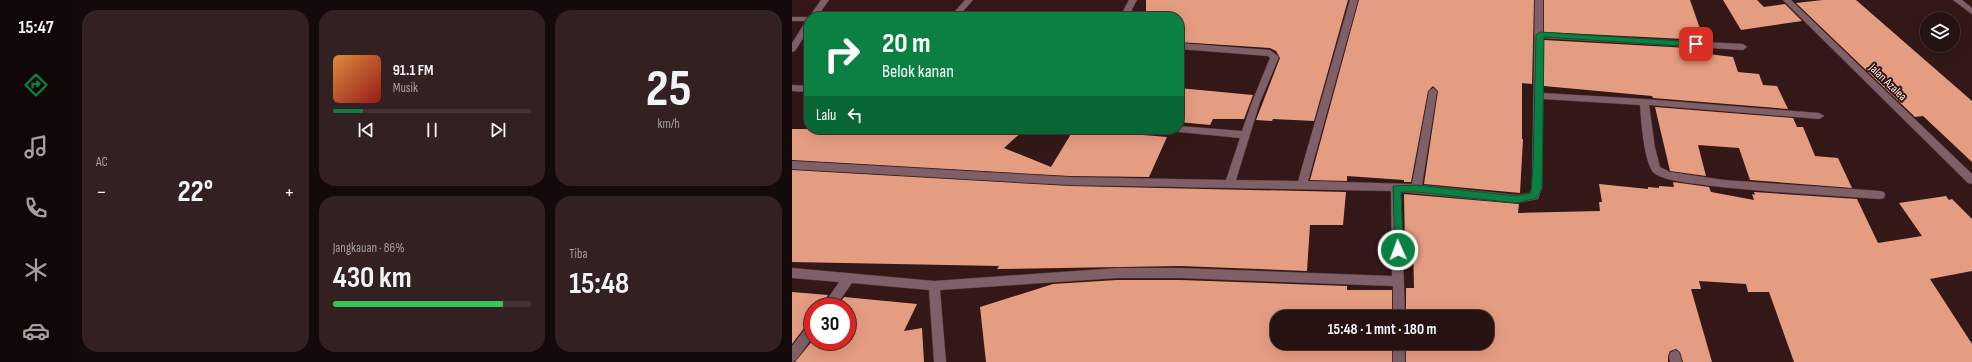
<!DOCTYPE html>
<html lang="id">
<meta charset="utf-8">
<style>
:root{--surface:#271212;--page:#332020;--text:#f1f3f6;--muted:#a49e9f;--line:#433232;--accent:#0b8043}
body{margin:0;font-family:"Sofia Sans Condensed",sans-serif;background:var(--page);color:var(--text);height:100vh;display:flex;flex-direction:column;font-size:15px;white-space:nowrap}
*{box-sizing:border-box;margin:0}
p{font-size:13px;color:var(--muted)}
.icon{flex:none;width:22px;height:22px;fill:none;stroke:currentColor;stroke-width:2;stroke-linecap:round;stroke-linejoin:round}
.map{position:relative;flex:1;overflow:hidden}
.sheet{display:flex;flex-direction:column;gap:10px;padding:10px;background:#150a0a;width:720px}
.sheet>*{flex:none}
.hud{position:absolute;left:12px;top:12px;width:380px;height:122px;border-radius:16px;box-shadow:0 4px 16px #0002,0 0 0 1px var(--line);background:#0b8043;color:#fff;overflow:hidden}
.tools{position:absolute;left:1128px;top:12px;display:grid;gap:8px}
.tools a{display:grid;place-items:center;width:40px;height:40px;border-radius:50%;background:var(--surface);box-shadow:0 4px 16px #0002,0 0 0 1px var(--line);font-size:20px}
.speed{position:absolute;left:12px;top:298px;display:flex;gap:8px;font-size:20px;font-weight:700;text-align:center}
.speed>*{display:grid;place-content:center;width:52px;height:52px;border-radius:50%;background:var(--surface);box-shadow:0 4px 16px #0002,0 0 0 1px var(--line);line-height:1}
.speed .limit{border:6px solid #d22;background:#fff;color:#111}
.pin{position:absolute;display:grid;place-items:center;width:34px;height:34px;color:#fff;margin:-17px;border-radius:8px;box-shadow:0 2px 6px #0006}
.me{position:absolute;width:44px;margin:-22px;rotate:358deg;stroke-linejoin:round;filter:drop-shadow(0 0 3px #0008)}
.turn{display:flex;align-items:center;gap:14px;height:84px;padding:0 12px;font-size:18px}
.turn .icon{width:52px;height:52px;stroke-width:2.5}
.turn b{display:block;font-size:28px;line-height:34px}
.then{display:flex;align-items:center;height:38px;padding:0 12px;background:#0003;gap:8px;font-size:15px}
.big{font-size:30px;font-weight:700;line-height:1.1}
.sheet .tile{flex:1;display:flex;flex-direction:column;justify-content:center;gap:6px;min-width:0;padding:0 14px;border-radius:16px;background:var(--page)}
.sheet .dial{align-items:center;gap:0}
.dial b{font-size:52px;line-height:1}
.song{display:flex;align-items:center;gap:12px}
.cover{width:48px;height:48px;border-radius:6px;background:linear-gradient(135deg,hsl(30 70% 55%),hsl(0 70% 35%))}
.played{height:4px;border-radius:2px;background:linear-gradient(90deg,var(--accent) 15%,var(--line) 15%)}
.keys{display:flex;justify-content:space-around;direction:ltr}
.heat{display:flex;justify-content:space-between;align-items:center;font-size:22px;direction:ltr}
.charge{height:6px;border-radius:3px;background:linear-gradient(90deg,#34c759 86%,var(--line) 0)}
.sheet .tiles{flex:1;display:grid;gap:10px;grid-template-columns:repeat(3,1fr)}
.tile:first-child{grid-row:span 2}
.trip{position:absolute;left:478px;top:310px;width:224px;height:40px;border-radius:16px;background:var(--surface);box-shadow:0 4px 16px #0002,0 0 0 1px var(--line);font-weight:700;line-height:40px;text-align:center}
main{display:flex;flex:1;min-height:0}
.menu{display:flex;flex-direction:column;width:72px;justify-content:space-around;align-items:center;background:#100707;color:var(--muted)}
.menu .icon{width:28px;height:28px}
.menu .selected{color:var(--accent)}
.menu b{font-size:18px;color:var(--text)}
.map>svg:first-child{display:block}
.building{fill:#e59d82}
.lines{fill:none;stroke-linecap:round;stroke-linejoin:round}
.minor-casing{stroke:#503636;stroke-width:1}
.minor{fill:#7f6069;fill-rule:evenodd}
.route{fill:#0b8043;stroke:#07532c}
.labels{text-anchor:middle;stroke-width:4;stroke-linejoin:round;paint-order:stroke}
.street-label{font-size:12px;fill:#fdedec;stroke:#341818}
</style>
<main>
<nav class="menu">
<b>15:47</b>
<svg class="icon selected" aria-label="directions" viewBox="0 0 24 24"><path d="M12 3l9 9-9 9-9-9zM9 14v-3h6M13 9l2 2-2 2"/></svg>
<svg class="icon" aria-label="music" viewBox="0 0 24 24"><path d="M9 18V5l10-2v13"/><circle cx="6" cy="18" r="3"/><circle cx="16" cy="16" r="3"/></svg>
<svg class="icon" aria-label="phone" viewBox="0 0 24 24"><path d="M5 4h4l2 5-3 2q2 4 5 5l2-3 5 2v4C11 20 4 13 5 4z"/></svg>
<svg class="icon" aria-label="climate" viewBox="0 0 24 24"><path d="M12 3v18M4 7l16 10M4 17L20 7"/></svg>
<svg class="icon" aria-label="car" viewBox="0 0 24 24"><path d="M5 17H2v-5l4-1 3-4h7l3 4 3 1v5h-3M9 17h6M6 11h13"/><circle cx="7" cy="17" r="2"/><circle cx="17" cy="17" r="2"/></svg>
</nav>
<section class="sheet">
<div class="tiles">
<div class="tile"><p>AC</p>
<div class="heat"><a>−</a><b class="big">22°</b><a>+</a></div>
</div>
<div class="tile">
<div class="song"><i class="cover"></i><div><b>91.1 FM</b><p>Musik</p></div></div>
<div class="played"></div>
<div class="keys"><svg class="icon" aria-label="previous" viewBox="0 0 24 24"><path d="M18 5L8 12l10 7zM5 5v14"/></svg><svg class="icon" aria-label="pause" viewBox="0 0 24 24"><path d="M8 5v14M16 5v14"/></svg><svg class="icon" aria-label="next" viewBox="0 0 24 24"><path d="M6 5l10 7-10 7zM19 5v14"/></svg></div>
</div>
<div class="tile dial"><b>25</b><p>km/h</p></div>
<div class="tile"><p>Jangkauan · 86%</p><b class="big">430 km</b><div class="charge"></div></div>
<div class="tile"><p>Tiba</p><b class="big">15:48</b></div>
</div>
</section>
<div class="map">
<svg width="1180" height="362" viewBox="0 0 1180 362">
<rect width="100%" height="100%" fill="#341818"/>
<!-- building -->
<g class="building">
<path d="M354,0H556L522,121L481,119L480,121L464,120L488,58L484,51L478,48L387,42V17L354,15Z"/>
<path d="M567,0H742L740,84L730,83V139H731L728,193L632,184L646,91L641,86L636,91L619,182H612V180L555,176V181L518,180Z"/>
<path d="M752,0H898L912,40L752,32Z"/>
<path d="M931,0H965L972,7L993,4L1010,21L949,30Z"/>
<path d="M1031,0H1064L1180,101V162L1131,116L1123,117L1004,3Z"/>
<path d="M752,40L915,49L916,54L941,57L946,72L967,74L971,85L985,86L996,109L861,98L860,96L752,86Z"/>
<path d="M387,88L461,95L452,119H421L418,125L387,122Z"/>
<path d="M863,107L1001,118L1005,127H1011L1023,156L1046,158L1060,188L958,180L947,148L906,145L914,176L878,171Z"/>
<path d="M0,129H233L212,148L259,167L282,129L328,130L327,133L375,137L357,177L278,176L0,160Z"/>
<path d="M0,170L278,186L554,192L551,225H518L515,271L388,266L205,269L207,266L0,262Z"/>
<path d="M881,182L917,187L919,192L962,200L960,194L963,195L962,192L1065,199L1086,243L1130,236L1107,203L1154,196L1157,200L1160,199L1180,219V271L1138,279L1180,344V362H1002L977,292H956L954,284L907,281L909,289H899L920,362H891L888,352L884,349L878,351L876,356V362H614V343H695V317H614V288H622L621,244H613L612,194L727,204L726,213L808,211L807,202H810L807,184L856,189V187L867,188V186L882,187Z"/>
<path d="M325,280H388L555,286V290H600V317H485V343H600V362H194L188,307L261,284Z"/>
<path d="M0,292L36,295L29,307H21V322L16,323L0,344Z"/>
<path d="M52,297L125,304L112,331L130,328L132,362H3L21,340V341H55V307H45Z"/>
</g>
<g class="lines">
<!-- minor casing -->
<g class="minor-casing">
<g id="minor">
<path d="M29,0H37L25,17H17V29L3,51L0,52V43L14,21H0V17H17Z"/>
<path d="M173,0H181L166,17H158Z"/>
<path d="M337,0H345L340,9L339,17H331L332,9Z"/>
<path d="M558,0H566L516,181L620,184L637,91L641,88L645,91L630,185L725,195L738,193L740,188L743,0H751V33L951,44L955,47L951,50L751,38V93L852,99L1027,113L1032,116L1027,119L857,105L863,148L868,167L878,172L932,180L1088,191L1092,192L1093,195L1092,198L1088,199C1029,195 970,192 912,185C899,183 872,181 862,173C852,164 849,119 848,105L751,99L750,188L746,199L725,203L609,192L613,317H601V286L388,278H325L148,290L154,362H142L137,290L60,283L43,307H30L47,282L0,278V268L142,281L325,268H388L600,276L599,191L278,185L0,169V161L278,177L434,180L448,138L387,132L382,129H387V126L450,131L460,102L478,58L476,56L387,49V43L478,50L487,57L468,102L444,180L506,181Z"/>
<path d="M991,0H999L1180,174V184L1176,183Z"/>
<path d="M1161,0H1170L1180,8V14Z"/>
<path d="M0,85L17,86V92L0,91Z"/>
<path d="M21,323V337L4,360L0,362V346L17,324Z"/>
<rect x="601" y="343" width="12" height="19"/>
<path d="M883,350L887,352L890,362H878L877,356L879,352Z"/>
</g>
</g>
<!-- minor -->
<use href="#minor" class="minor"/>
</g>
<!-- route -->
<path class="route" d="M748,32L904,42L908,44L904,47L752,37L750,188L745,198L725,203L624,192H609L611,250L610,253H603L601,186L624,185L725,196L739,193L741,166L744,35Z"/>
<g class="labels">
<!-- street labels -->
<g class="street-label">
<text transform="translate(1096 82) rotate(44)" y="4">Jalan Azalea</text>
</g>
</g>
</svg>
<div class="tools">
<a><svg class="icon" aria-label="layers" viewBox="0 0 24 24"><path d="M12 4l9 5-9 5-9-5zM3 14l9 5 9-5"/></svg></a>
</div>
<div class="speed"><div class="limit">30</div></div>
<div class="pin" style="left:904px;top:44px;background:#d93025"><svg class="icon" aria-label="arrive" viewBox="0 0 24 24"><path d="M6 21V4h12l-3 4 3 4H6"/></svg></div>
<svg class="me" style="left:606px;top:250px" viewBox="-20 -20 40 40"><circle r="17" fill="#0b8043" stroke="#fff" stroke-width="3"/><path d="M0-11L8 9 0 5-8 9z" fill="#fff"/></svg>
<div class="trip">15:48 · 1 mnt · 180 m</div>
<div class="hud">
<div class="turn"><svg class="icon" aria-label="right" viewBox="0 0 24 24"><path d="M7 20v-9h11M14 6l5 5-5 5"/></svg><div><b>20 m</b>Belok kanan</div></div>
<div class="then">Lalu<svg class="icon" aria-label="left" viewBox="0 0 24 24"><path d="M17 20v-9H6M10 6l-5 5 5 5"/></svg></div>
</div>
</div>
</main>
